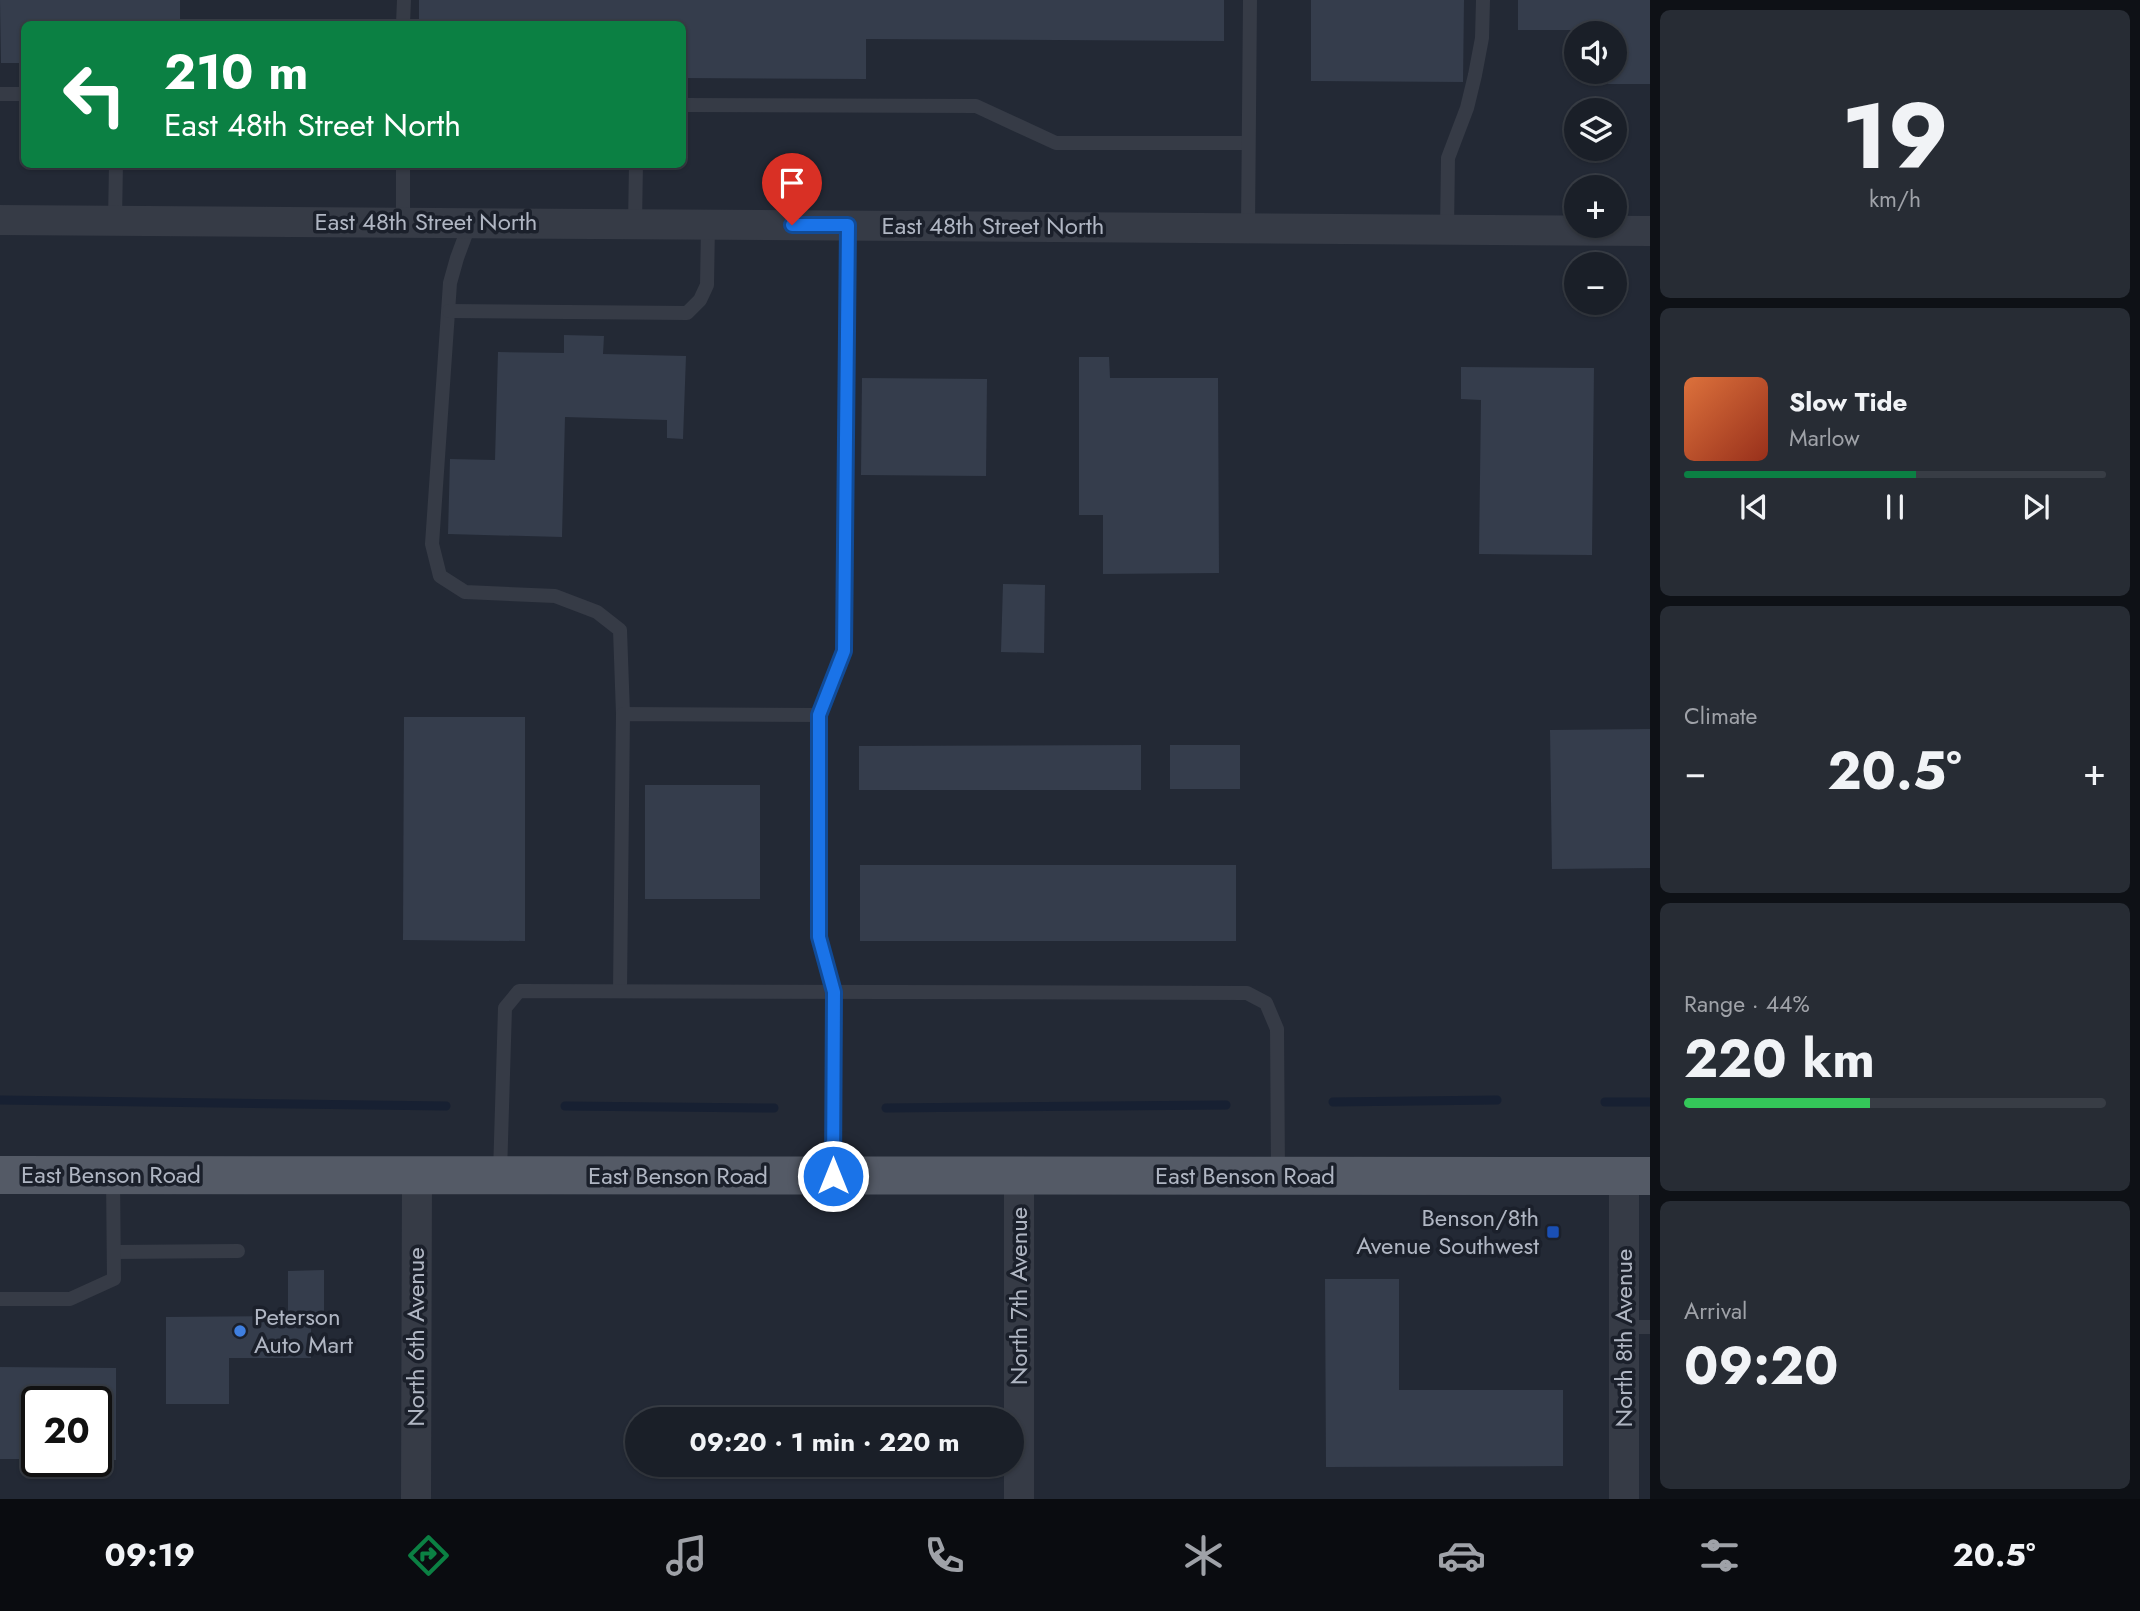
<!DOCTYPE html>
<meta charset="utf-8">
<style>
:root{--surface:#1a1f28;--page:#272c34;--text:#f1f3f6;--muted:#9fa2a8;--line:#383d45;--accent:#0b8043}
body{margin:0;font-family:Jost,sans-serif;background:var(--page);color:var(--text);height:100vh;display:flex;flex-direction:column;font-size:26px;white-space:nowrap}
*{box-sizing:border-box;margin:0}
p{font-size:23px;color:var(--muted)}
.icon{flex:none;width:38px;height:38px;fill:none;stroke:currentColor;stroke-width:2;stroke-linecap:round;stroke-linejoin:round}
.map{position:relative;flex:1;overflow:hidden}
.drawer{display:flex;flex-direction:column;gap:10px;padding:10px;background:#0e1116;width:490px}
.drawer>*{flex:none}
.banner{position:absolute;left:21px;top:21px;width:665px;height:147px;border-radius:10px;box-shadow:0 2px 5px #0004,0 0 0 2px var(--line);background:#0b8043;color:#fff;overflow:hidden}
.tools{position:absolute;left:1564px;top:21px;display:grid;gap:14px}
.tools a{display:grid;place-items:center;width:63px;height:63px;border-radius:50%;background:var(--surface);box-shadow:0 2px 5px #0004,0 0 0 2px var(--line);font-size:35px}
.speed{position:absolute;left:21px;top:1386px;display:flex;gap:14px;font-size:35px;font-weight:700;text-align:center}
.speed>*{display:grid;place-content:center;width:91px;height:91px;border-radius:50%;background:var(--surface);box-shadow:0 2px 5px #0004,0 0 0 2px var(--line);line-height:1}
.speed .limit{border:4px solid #111;border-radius:10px;background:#fff;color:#111}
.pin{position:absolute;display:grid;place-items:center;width:60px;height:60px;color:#fff;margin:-72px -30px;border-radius:50% 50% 50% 0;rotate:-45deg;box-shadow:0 0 7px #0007}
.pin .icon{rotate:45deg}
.me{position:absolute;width:77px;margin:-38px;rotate:0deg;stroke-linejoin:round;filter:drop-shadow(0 0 5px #0008)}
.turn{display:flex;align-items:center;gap:24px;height:147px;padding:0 28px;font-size:32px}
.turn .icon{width:91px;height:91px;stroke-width:2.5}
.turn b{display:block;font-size:49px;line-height:60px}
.big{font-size:52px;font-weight:700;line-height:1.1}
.drawer .tile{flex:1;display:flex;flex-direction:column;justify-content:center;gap:10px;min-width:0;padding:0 24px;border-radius:10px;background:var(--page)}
.drawer .dial{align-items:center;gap:0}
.dial b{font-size:91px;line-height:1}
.song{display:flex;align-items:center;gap:21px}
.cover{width:84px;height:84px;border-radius:10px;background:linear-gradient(135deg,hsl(20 70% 55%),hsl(10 70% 35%))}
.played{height:7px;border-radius:4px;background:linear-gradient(90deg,var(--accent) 55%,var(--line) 55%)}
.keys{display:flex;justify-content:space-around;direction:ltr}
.heat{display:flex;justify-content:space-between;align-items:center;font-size:38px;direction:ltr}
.charge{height:10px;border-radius:5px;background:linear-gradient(90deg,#34c759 44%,var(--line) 0)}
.trip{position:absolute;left:625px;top:1407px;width:399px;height:70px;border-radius:35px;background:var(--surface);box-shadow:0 2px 5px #0004,0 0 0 2px var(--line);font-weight:700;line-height:70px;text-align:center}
.tab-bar{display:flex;height:112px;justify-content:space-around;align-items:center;background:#0a0c10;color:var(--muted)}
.tab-bar .icon{width:49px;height:49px}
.tab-bar .active{color:var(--accent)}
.tab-bar b{font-size:32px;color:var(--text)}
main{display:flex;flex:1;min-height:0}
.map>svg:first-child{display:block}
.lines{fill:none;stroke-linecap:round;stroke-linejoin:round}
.stream{stroke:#172032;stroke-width:9}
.building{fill:#353d4c}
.lane{stroke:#363b46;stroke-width:14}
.street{stroke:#363b46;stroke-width:30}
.primary{stroke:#545a66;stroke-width:38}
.route-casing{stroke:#114b97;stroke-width:18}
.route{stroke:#1a73e8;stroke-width:12}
.transit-dot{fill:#1a4fb4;stroke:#1b202b;stroke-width:2.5}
.shop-dot{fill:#3f7fe0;stroke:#1b202b;stroke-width:2.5}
.labels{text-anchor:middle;stroke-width:7;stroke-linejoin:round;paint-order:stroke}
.street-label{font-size:24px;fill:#b0b6c3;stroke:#1b202b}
.poi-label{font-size:24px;fill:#b0b6c3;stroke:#1b202b;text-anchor:end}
</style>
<main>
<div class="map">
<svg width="1650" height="1499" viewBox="0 0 1650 1499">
<rect width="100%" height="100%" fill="#232935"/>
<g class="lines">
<!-- stream -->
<g class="stream">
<path d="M0,1100L446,1106"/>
<path d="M1333,1102L1497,1100"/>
<path d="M1605,1102H1650"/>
<path d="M565,1106L774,1108"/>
<path d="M886,1108L1226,1105"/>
</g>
</g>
<!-- building -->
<g class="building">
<path d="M0,0H180V24H24V63H1Z"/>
<path d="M419,0H1224V41L866,39V79L682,78V24H419Z"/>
<path d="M1311,0H1464L1463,82L1311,81Z"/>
<path d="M1518,0H1650V84H1608V72H1615V33H1608V30H1518Z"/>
<path d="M564,335L604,336L603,354L686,356L683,439L667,438V420L565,417L562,537L448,534L450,459L495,460L498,352L564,353Z"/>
<path d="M1079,357H1109L1110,378H1218L1219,573L1103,574V515H1079Z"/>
<path d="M1461,367L1594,368L1592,555L1479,554L1481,400L1461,399Z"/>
<path d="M862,378L987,379L986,476L861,475Z"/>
<path d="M1003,584L1045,585L1044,653L1001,652Z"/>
<path d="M404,717H525V941L403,940Z"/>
<path d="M1650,729V868L1552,869L1550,730Z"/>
<path d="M1141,745V790H859V746Z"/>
<rect x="1170" y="745" width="70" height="44"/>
<rect x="645" y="785" width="115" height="114"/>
<rect x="860" y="865" width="376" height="76"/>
<path d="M324,1270V1319H311V1358H229V1404H166V1317L288,1316V1271Z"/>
<path d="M1325,1279H1399V1390H1563V1466L1326,1467Z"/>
<path d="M0,1367L116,1368V1460H96V1402H37V1459H0Z"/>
</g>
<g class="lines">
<!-- lane -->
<g class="lane">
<path d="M403,24L404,0"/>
<path d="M0,94H24"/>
<path d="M682,105L976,106L1056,143H1248"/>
<path d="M403,164V222"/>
<path d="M115,220L116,164"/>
<path d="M470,223L457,258L450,283L432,544L440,576L465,592L555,596L597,612L620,630L623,714"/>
<path d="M635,224L636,164"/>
<path d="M1248,228L1250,0"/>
<path d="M1447,230L1448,158L1467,108L1475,75L1482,38L1483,0"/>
<path d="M449,311L687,313L700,300L707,285L708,225"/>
<path d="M819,715L844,651L848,225"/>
<path d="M620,991L623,714L819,715V937L834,992L833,1175"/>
<path d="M500,1174L505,1008L519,991L1247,993L1266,1003L1277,1029L1278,1173"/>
<path d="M114,1252L238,1251"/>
<path d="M0,1299H70L114,1279L113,1176"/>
<path d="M1624,1327H1650"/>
</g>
<!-- street -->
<g class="street">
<path d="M0,220L1650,231"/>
<path d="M1019,1176V1499"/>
<path d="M416,1499L417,1176"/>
<path d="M1624,1499V1176"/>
</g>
<!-- primary -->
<path class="primary" d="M0,1175L1650,1176"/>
</g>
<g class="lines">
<!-- route casing -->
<g class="route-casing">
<path id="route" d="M792,225H848L844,651L819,715V937L834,992L833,1176"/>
</g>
<!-- route -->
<use href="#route" class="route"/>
</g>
<!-- markers -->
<rect class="transit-dot" x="1546" y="1225" width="14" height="14" rx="3.5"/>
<circle class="shop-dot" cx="240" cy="1331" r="7"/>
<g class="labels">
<!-- street labels -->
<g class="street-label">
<text x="426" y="230">East 48th Street North</text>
<text x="993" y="234">East 48th Street North</text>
<text x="111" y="1183">East Benson Road</text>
<text x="678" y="1184">East Benson Road</text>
<text x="1245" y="1184">East Benson Road</text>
<text transform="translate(1019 1296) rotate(-90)" y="8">North 7th Avenue</text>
<text transform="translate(416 1337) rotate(-90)" y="8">North 6th Avenue</text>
<text transform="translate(1624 1338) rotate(-90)" y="8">North 8th Avenue</text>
</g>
<!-- poi labels -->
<g class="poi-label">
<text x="1539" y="1226">Benson/8th<tspan x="1539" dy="28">Avenue Southwest</tspan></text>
<text x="254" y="1325" text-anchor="start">Peterson<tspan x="254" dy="28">Auto Mart</tspan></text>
</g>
</g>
</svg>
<div class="tools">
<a><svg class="icon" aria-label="sound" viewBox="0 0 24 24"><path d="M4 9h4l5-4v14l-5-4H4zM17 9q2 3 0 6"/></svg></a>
<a><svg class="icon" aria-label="layers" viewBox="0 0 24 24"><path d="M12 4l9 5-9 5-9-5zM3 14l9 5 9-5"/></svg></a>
<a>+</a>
<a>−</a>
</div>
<div class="speed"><div class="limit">20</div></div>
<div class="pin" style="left:792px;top:225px;background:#d93025"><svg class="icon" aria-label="arrive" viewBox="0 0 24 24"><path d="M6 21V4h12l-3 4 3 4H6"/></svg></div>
<svg class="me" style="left:833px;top:1176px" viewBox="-20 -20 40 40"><circle r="17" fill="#1a73e8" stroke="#fff" stroke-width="3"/><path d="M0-11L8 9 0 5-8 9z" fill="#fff"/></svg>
<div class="trip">09:20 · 1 min · 220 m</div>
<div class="banner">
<div class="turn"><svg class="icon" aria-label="left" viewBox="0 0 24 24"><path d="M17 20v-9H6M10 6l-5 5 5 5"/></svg><div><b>210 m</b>East 48th Street North</div></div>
</div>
</div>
<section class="drawer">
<div class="tile dial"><b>19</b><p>km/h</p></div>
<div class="tile">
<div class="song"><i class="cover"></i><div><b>Slow Tide</b><p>Marlow</p></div></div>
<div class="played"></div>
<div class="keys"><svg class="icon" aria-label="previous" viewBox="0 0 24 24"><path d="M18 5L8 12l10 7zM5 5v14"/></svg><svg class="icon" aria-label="pause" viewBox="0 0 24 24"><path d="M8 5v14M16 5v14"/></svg><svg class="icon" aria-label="next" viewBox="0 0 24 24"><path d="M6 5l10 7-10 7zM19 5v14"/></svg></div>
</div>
<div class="tile"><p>Climate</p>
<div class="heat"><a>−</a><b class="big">20.5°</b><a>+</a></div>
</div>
<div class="tile"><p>Range · 44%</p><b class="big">220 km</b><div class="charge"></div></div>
<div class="tile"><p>Arrival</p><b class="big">09:20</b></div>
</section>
</main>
<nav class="tab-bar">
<b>09:19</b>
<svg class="icon active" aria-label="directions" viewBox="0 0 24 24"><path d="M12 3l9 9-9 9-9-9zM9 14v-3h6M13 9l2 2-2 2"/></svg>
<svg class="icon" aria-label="music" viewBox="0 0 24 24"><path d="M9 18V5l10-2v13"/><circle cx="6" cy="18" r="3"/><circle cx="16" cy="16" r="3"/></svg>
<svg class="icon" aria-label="phone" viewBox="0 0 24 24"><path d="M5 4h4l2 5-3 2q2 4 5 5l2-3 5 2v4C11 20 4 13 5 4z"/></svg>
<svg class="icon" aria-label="climate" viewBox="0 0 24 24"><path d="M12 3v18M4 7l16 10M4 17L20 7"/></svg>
<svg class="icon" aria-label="car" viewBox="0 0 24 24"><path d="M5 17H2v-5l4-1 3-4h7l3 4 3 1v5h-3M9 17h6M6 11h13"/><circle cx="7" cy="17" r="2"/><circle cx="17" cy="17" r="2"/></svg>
<svg class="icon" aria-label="filters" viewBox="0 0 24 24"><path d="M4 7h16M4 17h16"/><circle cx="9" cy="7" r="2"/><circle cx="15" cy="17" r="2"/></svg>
<b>20.5°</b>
</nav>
